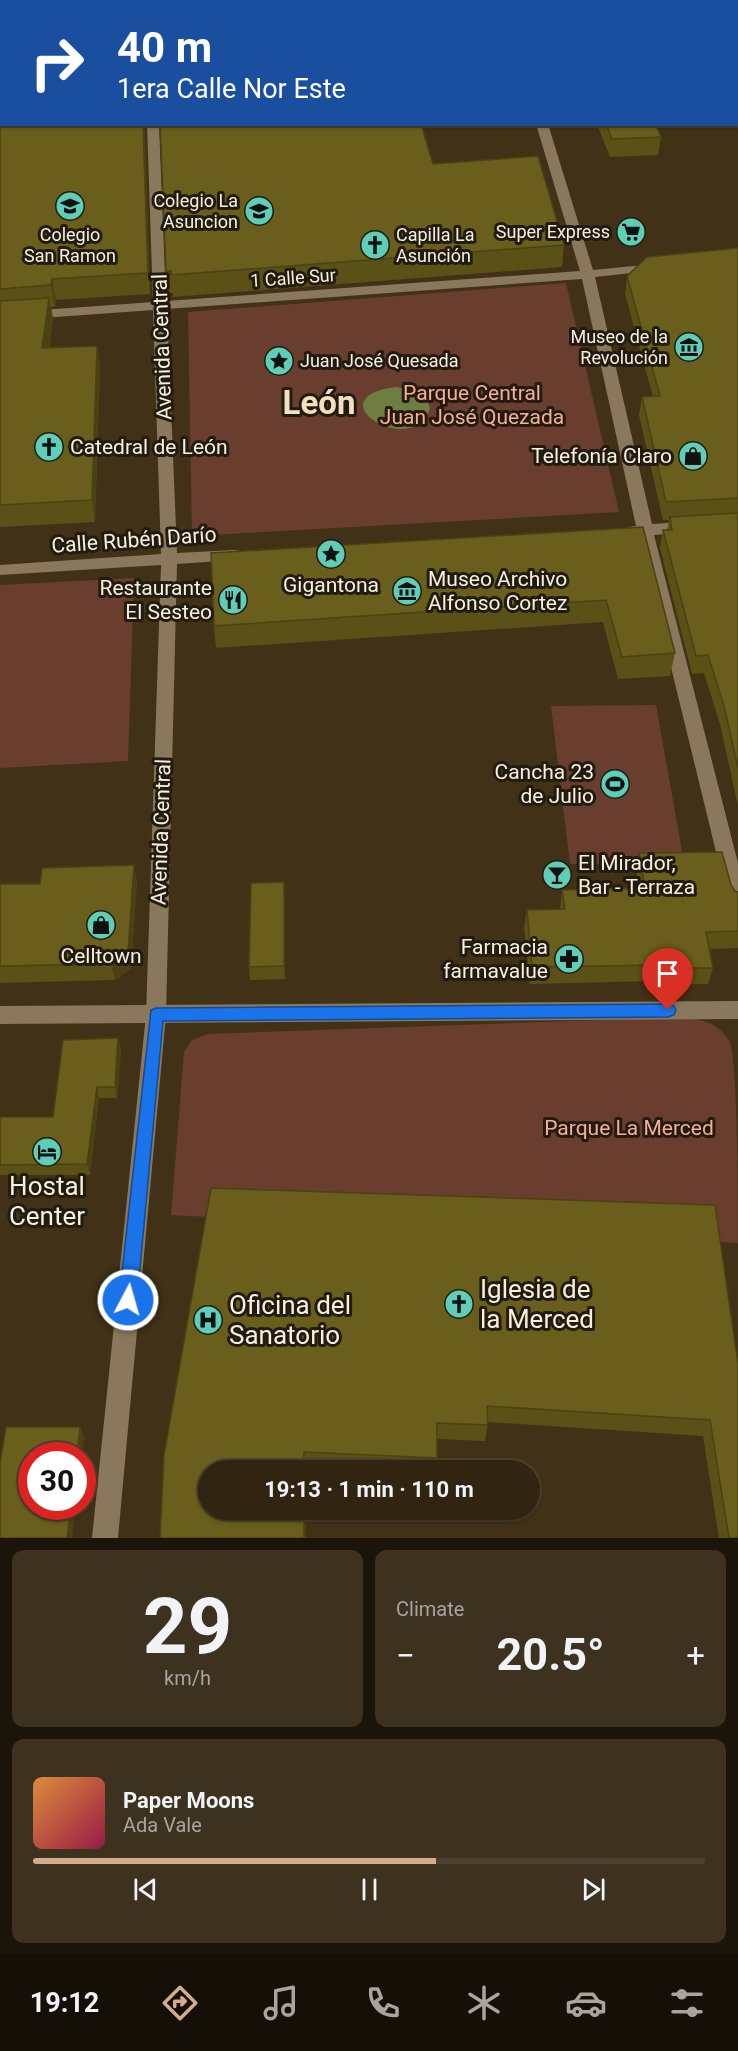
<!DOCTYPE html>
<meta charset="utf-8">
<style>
:root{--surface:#312511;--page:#3d311f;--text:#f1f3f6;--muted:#a8a59f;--line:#4c4231;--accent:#d6ab8b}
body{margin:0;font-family:Roboto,sans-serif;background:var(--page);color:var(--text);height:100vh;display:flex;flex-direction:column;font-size:22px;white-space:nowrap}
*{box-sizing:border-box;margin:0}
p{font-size:20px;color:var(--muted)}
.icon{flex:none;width:33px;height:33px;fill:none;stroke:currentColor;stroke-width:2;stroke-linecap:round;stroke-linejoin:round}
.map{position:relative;height:1538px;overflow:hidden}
.details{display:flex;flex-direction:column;gap:12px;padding:12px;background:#1b1409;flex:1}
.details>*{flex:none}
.top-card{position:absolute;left:0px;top:0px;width:738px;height:126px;box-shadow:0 2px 4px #0004,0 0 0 2px var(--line);background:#1a4fa0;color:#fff;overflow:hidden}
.speed{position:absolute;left:18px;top:1442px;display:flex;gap:12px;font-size:30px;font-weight:700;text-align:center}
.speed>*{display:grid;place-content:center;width:78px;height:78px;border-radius:50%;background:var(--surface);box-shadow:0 2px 4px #0004,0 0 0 2px var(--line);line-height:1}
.speed .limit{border:9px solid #d22;background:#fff;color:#111}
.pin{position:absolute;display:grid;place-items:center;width:51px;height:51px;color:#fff;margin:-62px -26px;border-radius:50% 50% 50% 0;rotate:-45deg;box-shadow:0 0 6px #0007}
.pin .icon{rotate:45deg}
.me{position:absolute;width:66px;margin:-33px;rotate:6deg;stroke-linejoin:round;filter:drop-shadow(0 0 4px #0008)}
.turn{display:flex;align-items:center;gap:21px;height:126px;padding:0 18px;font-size:27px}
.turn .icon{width:78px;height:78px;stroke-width:2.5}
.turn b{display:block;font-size:42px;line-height:51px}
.big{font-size:45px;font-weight:700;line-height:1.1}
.details .widget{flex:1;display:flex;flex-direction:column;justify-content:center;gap:9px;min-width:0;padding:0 21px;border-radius:12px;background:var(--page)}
.details .dial{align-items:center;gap:0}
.dial b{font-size:78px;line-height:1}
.song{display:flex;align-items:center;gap:18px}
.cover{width:72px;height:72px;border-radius:9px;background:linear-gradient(135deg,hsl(30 70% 55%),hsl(340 70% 35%))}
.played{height:6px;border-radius:3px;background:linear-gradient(90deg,var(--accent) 60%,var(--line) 60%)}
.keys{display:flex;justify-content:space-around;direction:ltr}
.heat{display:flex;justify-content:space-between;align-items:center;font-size:33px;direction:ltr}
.details .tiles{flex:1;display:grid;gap:12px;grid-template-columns:1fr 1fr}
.widget:last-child{grid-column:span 2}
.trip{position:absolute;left:198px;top:1460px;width:342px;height:60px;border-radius:30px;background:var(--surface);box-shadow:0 2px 4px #0004,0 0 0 2px var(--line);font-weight:700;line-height:60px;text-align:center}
.menu{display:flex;height:96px;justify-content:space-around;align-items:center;background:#140f07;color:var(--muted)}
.menu .icon{width:42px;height:42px}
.menu .selected{color:var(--accent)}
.menu b{font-size:27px;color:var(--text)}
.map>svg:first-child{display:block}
.green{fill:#693e2e}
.water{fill:#707d40}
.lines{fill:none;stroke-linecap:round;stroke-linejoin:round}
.street{fill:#8a785c;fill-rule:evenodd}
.secondary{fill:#8a785c;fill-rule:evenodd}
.wall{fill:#5a5117}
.shaded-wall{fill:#4a4213}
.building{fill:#695e1b;stroke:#4a4213;stroke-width:1.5}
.route{fill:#1a73e8;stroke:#114b97;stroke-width:1.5}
.labels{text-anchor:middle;stroke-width:6;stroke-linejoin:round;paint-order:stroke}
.far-poi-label{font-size:18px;fill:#f8efdf;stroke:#221b0f;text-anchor:end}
.far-street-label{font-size:18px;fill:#f8efdf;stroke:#221b0f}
.street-label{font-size:21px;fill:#f8efdf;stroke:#221b0f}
.park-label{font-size:21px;fill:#f7ae94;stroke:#221b0f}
.poi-label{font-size:21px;fill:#f8efdf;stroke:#221b0f;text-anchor:end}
.near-poi-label{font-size:26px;fill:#f8efdf;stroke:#221b0f;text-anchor:start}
.town-label{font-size:33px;font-weight:bold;fill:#f3e0c0;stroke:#221b0f}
</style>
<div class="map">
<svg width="738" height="1538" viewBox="0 0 738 1538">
<rect width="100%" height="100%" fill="#413117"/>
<!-- green -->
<g class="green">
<path d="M566,283L619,512L192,536L188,312Z"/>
<path d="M134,578L128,761L0,768V585Z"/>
<path d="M656,705L684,862L570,864L551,706Z"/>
<path d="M684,1017C706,1021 717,1022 730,1042C738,1064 738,1208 738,1243L171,1215L184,1052L192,1040L208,1034Z"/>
</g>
<!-- water -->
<path class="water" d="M396,387C410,389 426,391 430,408C414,461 312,398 396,387Z"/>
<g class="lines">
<!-- street -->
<g class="street">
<rect x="138" y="0" width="10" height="2"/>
<rect x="513" y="0" width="10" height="2"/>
<rect x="736" y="77" width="2" height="6"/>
<path d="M147,124H159L166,301L580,271L536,124H548L593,270L664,263L666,266L659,270L595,277L652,524L738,518V528L654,535L738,863V909L731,906L728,901L639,536L628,535L626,531L628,527L636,526L582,279L167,309L177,553L235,550L241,551L243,555L241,559L235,560L177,564L166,1015L118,1538H92L146,1015L161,565L0,575V565L161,554L153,310L0,321V313L153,302Z"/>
</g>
<!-- secondary -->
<path class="secondary" d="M738,1001V1019L0,1024V1006Z"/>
</g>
<!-- wall -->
<g class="wall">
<path d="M0,0L2,2V124H144L150,294L56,300L55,307H51L53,319L49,348L97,346L100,368L95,522L0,527Z"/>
<path d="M597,124H655L661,137L658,155L610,157Z"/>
<path d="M433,164L564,245L562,267L173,297V293H168L166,272Z"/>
<path d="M738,248V806L720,724L704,673L692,674L660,548L663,530H667L669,520H663L639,415L642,397H653L625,294L627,276Z"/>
<path d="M643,527L675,653L670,676L618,679L603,622L216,648L214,626Z"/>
<path d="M639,853L731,885L735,891L738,892V948L710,949L713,968L708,984L654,985V981L530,984L524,927L527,910L560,909L562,890L639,888L636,870Z"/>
<path d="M137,881L131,968L115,980L0,983V884Z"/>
<path d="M284,882L285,979L250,980L249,967Z"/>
<path d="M118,1038L121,1050L117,1098H99L90,1175H0V1117H53Z"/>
<path d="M738,1364V1538H719L703,1436L488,1422L485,1441L437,1439L436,1470H361L306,1467L164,1455Z"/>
</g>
<!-- shaded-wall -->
<g class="shaded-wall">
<path d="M143,124H144L145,130L150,294L148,273Z"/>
<path d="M52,279L56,300L55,307L51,285Z"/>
<path d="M49,298L53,319L46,370L42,348Z"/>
<path d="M97,346L100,368L95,522L92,500Z"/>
<path d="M134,865L137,881L131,968L115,980L111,964Z"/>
<path d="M284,882L285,895V979L284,966Z"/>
<path d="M118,1038L121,1050L117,1098L115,1087Z"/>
<path d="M97,1087L99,1098L90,1175L87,1164Z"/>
<path d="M80,1427L84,1437L82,1455H77Z"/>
<path d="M71,1506H76L72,1538H67Z"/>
<rect x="304" y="1509" width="2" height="29"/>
</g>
<!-- building -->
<g class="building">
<path d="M0,0H127L128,2H2V110L0,111Z"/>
<path d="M0,123H2V124H143L148,273L52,279L51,285L0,289Z"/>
<path d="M160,124H421L433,164L538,156L564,245L171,275V271L166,272Z"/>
<path d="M606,124H655L661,137L612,139Z"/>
<path d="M738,248V498L666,502L642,397L660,396L627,276L647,257Z"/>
<path d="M49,298L42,348L97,346L92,500L0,505V301Z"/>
<path d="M738,513V768L724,706L708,655L696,656L663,530H672L670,517Z"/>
<path d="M643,527L675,653L622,657L606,600L214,626L211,553Z"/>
<path d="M722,852L731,885L735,891L738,892V931L706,932L713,968H658V965L532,967L527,910L565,909L562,890L645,888L639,853Z"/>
<path d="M134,865L128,952L111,964L0,966V884H40L42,868Z"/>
<path d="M284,882V966L249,967L251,883Z"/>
<path d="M118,1038L115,1087H97L87,1164L0,1165V1117H53L63,1040Z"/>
<path d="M211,1188L715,1205L738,1364V1538H729L710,1420L487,1406L488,1425L437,1423V1458L304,1452V1470H208V1509H304V1538H160L164,1455Z"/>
<path d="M6,1427H80L77,1455H32V1506H71L67,1538H0V1464Z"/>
</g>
<!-- route -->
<path class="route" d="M668,1004L674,1006L676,1010L674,1015L668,1017L163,1021L137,1300L134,1306L128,1309L122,1306L119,1300L151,1010L156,1008Z"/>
<!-- icons -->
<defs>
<g id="school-disc" transform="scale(1.5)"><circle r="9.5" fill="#5eceb8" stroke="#221b0f"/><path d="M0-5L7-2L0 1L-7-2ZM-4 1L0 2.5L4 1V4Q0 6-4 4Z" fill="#111"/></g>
<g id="supermarket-disc" transform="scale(1.5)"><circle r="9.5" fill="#5eceb8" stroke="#221b0f"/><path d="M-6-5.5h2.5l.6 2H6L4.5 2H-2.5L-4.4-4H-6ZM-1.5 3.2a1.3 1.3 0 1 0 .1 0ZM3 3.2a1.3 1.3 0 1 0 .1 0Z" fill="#111"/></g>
<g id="church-disc" transform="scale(1.5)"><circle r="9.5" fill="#5eceb8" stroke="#221b0f"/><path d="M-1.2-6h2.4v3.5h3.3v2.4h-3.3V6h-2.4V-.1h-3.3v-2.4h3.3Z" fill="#111"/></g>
<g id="museum-disc" transform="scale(1.5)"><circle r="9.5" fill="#5eceb8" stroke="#221b0f"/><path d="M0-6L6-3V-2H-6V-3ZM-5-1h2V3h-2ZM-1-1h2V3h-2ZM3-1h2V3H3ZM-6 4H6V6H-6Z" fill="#111"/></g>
<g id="sight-disc" transform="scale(1.5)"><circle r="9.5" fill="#5eceb8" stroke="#221b0f"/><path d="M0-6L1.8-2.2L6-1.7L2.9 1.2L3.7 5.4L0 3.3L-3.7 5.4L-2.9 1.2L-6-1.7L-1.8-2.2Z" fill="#111"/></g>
<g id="shop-disc" transform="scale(1.5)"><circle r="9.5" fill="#5eceb8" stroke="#221b0f"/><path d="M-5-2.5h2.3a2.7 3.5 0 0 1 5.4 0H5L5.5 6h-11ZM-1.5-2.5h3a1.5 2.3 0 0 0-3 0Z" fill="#111"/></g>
<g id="restaurant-disc" transform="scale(1.5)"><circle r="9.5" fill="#5eceb8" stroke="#221b0f"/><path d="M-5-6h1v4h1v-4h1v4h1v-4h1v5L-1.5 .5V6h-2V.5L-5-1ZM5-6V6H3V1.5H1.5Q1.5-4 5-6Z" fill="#111"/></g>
<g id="stadium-disc" transform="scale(1.5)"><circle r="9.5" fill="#5eceb8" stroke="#221b0f"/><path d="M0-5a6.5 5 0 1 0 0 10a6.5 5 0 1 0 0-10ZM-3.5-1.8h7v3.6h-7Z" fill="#111"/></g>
<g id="bar-disc" transform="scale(1.5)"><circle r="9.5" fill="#5eceb8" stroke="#221b0f"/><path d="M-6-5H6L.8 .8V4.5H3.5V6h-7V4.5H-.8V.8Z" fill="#111"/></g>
<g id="pharmacy-disc" transform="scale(1.5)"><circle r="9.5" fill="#5eceb8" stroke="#221b0f"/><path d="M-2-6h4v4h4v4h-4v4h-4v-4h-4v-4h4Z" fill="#111"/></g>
<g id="hotel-disc" transform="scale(1.5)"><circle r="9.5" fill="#5eceb8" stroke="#221b0f"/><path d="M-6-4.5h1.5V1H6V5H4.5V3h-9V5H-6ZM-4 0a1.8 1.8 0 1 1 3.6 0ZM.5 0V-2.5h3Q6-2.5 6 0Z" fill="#111"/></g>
<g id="hospital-disc" transform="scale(1.5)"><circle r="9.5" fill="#5eceb8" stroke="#221b0f"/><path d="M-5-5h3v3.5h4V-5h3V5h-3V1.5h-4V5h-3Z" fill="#111"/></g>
</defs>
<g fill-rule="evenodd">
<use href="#school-disc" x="70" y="206"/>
<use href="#school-disc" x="259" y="211"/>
<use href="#supermarket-disc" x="631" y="232"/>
<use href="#church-disc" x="375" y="245"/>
<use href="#museum-disc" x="689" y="347"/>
<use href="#sight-disc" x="279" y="361"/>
<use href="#church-disc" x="49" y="447"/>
<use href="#shop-disc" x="693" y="456"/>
<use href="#sight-disc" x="331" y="554"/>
<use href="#museum-disc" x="407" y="591"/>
<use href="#restaurant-disc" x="233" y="600"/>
<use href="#stadium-disc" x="615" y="784"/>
<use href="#bar-disc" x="557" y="875"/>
<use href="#shop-disc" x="101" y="925"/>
<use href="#pharmacy-disc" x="569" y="959"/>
<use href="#hotel-disc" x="47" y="1152"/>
<use href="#church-disc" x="459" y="1304"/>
<use href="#hospital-disc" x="208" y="1320"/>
</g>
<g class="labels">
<!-- far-poi labels -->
<g class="far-poi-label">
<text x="238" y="207">Colegio La<tspan x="238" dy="21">Asuncion</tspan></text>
<text x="610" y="238">Super Express</text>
<text x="70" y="241" text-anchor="middle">Colegio<tspan x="70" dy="21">San Ramon</tspan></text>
<text x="396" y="241" text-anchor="start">Capilla La<tspan x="396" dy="21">Asunción</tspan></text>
<text x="668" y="343">Museo de la<tspan x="668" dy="21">Revolución</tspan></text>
<text x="300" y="367" text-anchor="start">Juan José Quesada</text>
</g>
<!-- far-street labels -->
<g class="far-street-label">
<text transform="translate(293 278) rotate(-4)" y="6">1 Calle Sur</text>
</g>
<!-- street labels -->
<g class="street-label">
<text transform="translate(162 347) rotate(-92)" y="7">Avenida Central</text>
<text transform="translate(134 540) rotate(-4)" y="7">Calle Rubén Darío</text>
<text transform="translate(161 832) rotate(-88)" y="7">Avenida Central</text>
</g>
<!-- park labels -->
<g class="park-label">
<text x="472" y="400">Parque Central<tspan x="472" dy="24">Juan José Quezada</tspan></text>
<text x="629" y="1135">Parque La Merced</text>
</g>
<!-- poi labels -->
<g class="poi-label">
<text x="70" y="454" text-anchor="start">Catedral de León</text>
<text x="672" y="463">Telefonía Claro</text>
<text x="428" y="586" text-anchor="start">Museo Archivo<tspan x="428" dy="24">Alfonso Cortez</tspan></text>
<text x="331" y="592" text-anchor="middle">Gigantona</text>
<text x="212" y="595">Restaurante<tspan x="212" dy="24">El Sesteo</tspan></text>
<text x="594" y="779">Cancha 23<tspan x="594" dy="24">de Julio</tspan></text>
<text x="578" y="870" text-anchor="start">El Mirador,<tspan x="578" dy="24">Bar - Terraza</tspan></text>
<text x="548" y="954">Farmacia<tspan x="548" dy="24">farmavalue</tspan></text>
<text x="101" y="963" text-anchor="middle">Celltown</text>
</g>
<!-- near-poi labels -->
<g class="near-poi-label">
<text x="47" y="1195" text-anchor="middle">Hostal<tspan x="47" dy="30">Center</tspan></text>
<text x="480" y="1298">Iglesia de<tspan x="480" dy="30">la Merced</tspan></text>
<text x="229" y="1314">Oficina del<tspan x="229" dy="30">Sanatorio</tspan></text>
</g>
<!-- town labels -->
<g class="town-label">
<text x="319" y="414">León</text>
</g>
</g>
</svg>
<div class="speed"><div class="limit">30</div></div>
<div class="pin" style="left:668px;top:1010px;background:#d93025"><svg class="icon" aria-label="arrive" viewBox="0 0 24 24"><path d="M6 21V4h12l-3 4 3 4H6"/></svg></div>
<svg class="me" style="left:128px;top:1300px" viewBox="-20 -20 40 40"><circle r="17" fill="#1a73e8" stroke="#fff" stroke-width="3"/><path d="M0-11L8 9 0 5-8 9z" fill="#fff"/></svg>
<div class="trip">19:13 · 1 min · 110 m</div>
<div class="top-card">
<div class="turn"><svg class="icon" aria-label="right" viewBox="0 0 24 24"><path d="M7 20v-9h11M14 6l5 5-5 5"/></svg><div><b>40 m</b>1era Calle Nor Este</div></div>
</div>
</div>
<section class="details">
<div class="tiles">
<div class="widget dial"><b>29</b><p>km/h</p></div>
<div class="widget"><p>Climate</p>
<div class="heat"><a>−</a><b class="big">20.5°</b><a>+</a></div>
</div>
<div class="widget">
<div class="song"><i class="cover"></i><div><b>Paper Moons</b><p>Ada Vale</p></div></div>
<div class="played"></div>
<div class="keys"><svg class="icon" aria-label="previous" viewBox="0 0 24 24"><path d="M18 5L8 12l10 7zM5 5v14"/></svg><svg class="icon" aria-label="pause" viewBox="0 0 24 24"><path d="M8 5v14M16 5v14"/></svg><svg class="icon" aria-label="next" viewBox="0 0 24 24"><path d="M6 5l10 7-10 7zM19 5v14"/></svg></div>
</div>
</div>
</section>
<nav class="menu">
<b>19:12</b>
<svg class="icon selected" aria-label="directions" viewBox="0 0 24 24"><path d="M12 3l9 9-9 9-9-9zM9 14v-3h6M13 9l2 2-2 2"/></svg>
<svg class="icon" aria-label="music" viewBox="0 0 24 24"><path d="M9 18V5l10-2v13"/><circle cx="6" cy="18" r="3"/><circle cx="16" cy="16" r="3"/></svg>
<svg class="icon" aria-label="phone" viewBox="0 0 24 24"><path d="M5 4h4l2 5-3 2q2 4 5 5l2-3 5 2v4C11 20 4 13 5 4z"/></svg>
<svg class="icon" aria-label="climate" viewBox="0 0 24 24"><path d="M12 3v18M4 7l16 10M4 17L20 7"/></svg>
<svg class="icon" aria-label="car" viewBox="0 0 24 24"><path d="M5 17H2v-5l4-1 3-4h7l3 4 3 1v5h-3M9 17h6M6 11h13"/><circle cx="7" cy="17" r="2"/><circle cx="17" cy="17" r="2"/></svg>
<svg class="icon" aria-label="filters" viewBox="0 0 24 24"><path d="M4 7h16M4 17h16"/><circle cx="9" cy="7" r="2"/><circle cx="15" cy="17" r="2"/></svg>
</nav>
